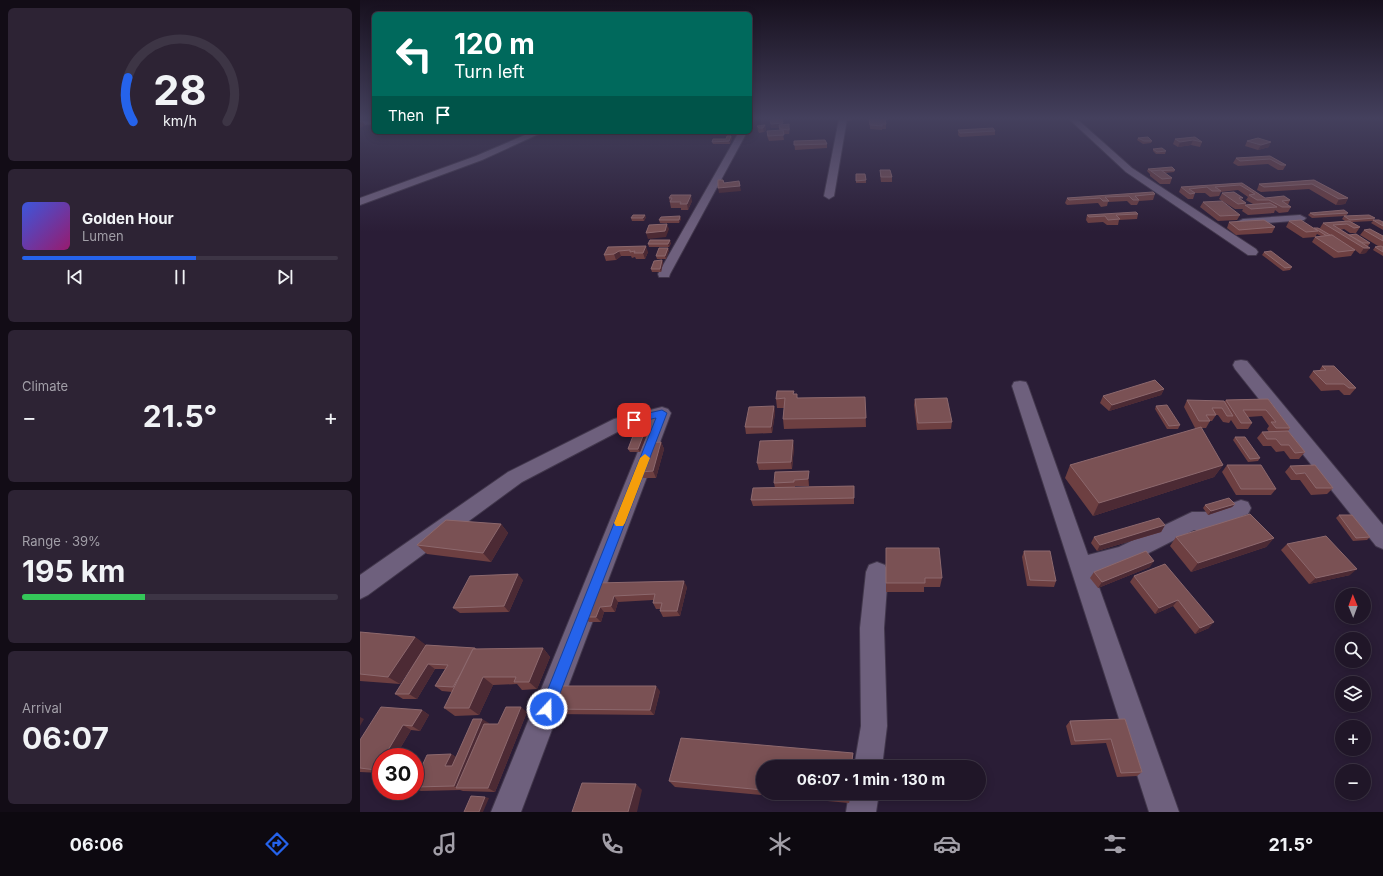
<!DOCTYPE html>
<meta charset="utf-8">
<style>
:root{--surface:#201628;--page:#2d2334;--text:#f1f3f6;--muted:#a29fa8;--line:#3d3545;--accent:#2563eb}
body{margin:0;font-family:Inter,sans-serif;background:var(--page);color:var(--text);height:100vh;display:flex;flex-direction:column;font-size:15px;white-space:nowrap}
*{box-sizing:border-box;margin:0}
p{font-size:13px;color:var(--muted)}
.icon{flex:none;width:22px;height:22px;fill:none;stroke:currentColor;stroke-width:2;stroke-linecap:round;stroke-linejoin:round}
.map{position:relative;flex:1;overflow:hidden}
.drawer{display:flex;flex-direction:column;gap:8px;padding:8px;background:#120c16;width:360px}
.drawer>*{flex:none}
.banner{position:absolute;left:12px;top:12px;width:380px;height:122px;border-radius:6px;box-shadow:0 2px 10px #0003,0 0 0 1px var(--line);background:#00695c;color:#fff;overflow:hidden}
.needle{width:26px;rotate:359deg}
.controls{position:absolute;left:975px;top:588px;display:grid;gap:8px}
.controls a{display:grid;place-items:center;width:36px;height:36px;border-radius:50%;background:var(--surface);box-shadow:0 2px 10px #0003,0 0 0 1px var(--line);font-size:20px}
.speed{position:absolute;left:12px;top:748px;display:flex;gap:8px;font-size:20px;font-weight:700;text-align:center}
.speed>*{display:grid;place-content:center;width:52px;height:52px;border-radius:50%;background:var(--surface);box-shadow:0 2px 10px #0003,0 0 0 1px var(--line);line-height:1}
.speed .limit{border:6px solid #d22;background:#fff;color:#111}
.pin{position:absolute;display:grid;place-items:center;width:34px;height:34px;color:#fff;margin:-17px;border-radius:8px;box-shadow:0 2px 6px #0006}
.me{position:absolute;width:44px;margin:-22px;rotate:21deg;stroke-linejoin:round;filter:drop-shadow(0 0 3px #0008)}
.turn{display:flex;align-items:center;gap:14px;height:84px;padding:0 16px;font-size:18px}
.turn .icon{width:52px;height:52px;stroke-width:2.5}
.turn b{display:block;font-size:28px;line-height:34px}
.then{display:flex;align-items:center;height:38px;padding:0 16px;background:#0003;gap:8px;font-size:15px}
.big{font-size:30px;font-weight:700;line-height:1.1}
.drawer .tile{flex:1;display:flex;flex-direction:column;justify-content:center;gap:6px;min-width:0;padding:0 14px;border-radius:6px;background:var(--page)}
.drawer .dial{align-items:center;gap:0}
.dial svg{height:104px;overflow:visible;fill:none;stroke:var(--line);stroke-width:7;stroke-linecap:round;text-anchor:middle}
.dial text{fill:var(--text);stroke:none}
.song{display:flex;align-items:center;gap:12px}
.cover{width:48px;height:48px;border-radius:6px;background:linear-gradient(135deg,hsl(230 70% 55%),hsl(320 70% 35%))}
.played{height:4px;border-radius:2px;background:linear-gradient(90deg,var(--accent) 55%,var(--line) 55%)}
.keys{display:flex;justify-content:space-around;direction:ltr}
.heat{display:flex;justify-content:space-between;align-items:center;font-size:22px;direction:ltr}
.charge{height:6px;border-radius:3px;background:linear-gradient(90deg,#34c759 39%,var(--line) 0)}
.trip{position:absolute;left:396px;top:760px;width:230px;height:40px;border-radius:20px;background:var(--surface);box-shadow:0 2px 10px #0003,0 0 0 1px var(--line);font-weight:700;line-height:40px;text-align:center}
.tab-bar{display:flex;height:64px;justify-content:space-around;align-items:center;background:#0d0910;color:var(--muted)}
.tab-bar .icon{width:28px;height:28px}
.tab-bar .selected{color:var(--accent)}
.tab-bar b{font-size:18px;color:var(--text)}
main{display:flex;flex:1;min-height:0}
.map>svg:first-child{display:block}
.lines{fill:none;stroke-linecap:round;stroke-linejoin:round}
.minor-casing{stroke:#42374c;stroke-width:2}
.minor{fill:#6e607d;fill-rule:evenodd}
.wall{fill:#6d3f41;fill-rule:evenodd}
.shaded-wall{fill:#4c2a34}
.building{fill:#7a5154;stroke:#8c686d}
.route{fill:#2563eb;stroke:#184099}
.slow{fill:#f59e0b}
</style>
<main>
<section class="drawer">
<div class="tile dial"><svg viewBox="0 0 100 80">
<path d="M14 69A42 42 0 1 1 86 69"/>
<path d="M14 69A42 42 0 0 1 10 35" stroke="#2563eb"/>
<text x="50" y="56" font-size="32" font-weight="700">28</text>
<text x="50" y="72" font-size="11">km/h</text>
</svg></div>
<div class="tile">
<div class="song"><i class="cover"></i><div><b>Golden Hour</b><p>Lumen</p></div></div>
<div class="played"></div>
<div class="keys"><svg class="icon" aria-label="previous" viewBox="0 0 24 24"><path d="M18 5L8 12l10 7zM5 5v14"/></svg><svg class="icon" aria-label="pause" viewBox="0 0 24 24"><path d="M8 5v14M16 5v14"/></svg><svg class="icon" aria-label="next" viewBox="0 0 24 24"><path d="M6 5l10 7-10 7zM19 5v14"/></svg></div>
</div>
<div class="tile"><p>Climate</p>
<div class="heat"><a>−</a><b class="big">21.5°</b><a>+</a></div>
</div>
<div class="tile"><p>Range · 39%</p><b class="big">195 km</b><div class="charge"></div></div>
<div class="tile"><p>Arrival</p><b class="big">06:07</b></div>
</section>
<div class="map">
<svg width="1023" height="812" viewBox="0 0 1023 812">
<rect width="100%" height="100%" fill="#2a1d36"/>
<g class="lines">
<!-- minor casing -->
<g class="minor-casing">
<g id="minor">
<path d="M479,119H487L474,196L469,199L464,196Z"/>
<path d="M709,119H717L772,168L896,249L898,252L896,255H888L766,172Z"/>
<path d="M14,120V124L0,125V121Z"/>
<path d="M172,132H183L122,160L0,205V198L116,156Z"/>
<path d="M379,132H387L310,274L309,277H299L298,274Z"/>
<path d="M940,215L946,218L944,220L883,225L877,222L883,219Z"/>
<path d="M881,360L887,361L1023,525V549L1016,546L875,369L873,365L875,361Z"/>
<path d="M660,381L666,382L668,386L728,555L759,547L832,512H846L881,500L888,502L891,508L888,514L846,530H834L771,562L734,573L819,812H789L652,386L654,382Z"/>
<path d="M302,407L308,409L311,413L161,812H131L290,422L265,428L162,482L8,595L0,599V575L148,472L254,419Z"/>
<path d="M517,562L525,565L528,572L524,628L527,726L522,767H494L501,726L500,628L506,572L509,565Z"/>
<path d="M489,793H519L516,812H486Z"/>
</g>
</g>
<!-- minor -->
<use href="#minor" class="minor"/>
</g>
<!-- wall -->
<g class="wall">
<rect x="487" y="119" width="5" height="2"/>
<path d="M509,119H529L528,120H525L526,124V129H522V130L510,129Z"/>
<path d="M410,120L423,124L430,128L429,134H423L424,140L409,141L407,136V131H419V128H411Z"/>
<path d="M405,125L406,130L404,132L399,133L398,131L397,126Z"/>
<path d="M598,130L635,131V135L600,137L598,135Z"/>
<rect x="383" y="132" width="3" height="2"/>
<path d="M371,136L372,138L370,144H353L352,142L366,139Z"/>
<path d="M835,137L842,142L840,147L831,145L818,147L813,144L815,139Z"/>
<path d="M778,138L792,141L791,143L783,144L777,140Z"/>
<path d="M434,141L467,144V148L435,150Z"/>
<path d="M887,141L909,147L898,150L885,146Z"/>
<path d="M793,149L806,151L805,154H796L793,151Z"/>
<path d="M910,156L926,165L923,170H918L908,164L878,166L873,163L876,158Z"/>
<path d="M788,169L815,170L814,172L805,173L812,178L810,184H800L790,176V174L787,171Z"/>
<path d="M520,170L532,177V182H521L520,175Z"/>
<path d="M496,174L506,180V183H496Z"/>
<path d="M954,180L988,198L985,204L976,205L949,189L901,192L897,190L899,184Z"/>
<path d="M882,183L905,198L930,200L928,205L931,207L928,212L919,213L915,210L914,213L888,215L882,211L883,209H875L859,199L862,193L882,200L886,203L885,205L893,204L886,200L888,197L878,190L861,192L859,196L850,197L845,193H835L833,199H828L819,192L821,187Z"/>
<path d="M795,194L793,200L779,201L777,205H771L767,201L748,202L747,206L741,207L738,203L707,205L705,203L707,198Z"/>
<path d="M309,198L332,201L328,210H321V208H311Z"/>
<path d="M843,202L880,215L877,220L858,221L840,207Z"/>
<path d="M950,213H988L986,216L952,218L948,215Z"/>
<path d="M778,214L777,219L759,220L758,225H747L743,222L728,223L726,220L727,215Z"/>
<path d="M320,216L321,219L319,223H300L299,220Z"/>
<path d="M984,216L1015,218L1013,220L1023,222V230L1011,223L1013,221L992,222L1000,227L996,233H990L984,229L980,230L989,235L1010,243L1008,246H1007L1006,253L1000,254L995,250L991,256L974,258L952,242L955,237L943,238L926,227L929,221L954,228H960L963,223L985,221L982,219ZM957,234L961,236L955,237Z"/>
<path d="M286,217L284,221H272L271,218Z"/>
<path d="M869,222L915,227L912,233L876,235L867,228Z"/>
<path d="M1004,230L1023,236V256L1013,250L1015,247L1018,246L1000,235Z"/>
<path d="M311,243L309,247H289L288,244Z"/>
<path d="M248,247L288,252L285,259H276L275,257L272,258L271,256H261L256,260L246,261L244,255Z"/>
<path d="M309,250L306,259H297L296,256Z"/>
<path d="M904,252L932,267L930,270L923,271L902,255Z"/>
<path d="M302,260L303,263L301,272H292L291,269Z"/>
<path d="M962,366L996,388L990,395H984L979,390L961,391L949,377L953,371H959Z"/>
<path d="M804,389L801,395L749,411L740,403L743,396Z"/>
<path d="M434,394L438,398L505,397L506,427L424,429L423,419L424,408H417L416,399Z"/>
<path d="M555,399L592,422L591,429L557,430L554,405Z"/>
<path d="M908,399L930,428L928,431L945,452L939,459H930L924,451L916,452L911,446H903L897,438L902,432H909L907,429L909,426L902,416L888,417L892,423L888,429H877L871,420L869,423L863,422L858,415H856L852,421H850L846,428H841L863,465L854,477L733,516L705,478L710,465L839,428H835L824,407L827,400L864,402L866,400Z"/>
<path d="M414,406L415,413L412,433L386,434L385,427Z"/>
<path d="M796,406L820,425L818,429H807L795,409Z"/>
<path d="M288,432L280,452H270L268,449Z"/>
<path d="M875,437L900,458L898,461L888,462L873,440Z"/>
<path d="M301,442L304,449L296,478H282L279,472Z"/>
<path d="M434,447L432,469L399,470L397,463Z"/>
<path d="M867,465L916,489L911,495H876L862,472Z"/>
<path d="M930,466L973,488L967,494L951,495L940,480H931L925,472Z"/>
<path d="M449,477V486H435V487L494,486V504L393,506L391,500L415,488L414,483Z"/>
<path d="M875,504L872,507L848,515L843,508L845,505Z"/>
<path d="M979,515L1010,537L1007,540L993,541L976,518Z"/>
<path d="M141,524L148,533L131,562L67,554L57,545Z"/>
<path d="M805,525L801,532L737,551L731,543L734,537Z"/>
<path d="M816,537L914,538L906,547L831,572L810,546Z"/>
<path d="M927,544L990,575L949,584L921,550Z"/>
<path d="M526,548L582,578L580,587H564V592H526Z"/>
<path d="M664,551L696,581L694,587L667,586L662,557Z"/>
<path d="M805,564L849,628L835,634L813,606L795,614L770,582L774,576Z"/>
<path d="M790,567L738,588L730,578L734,572Z"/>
<path d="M163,580L149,612L100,613L93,608Z"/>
<path d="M236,583L327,587L320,616L303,617L300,611V609H296L293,603V600L258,602L255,612H244L241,622H229L225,617Z"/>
<path d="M0,632L55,637L65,645L115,648L117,649L183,648L190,657L177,689L162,690L157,684L133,685L119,715L95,716L84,708L92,692L82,691L75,686L85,669H75L57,699H43L35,694L62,651L40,684L0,681Z"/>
<path d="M300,691L294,715L192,714L186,709Z"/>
<path d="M62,710L69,715L60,731L51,730L35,757H21V773L0,772V740Z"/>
<path d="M167,712L135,792L103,791L100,790L61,791L55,789V781L91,754L96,757L129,723V724H138Z"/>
<path d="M765,719L782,772L777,776L757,777L746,743L711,745L706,726L710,721Z"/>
<path d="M493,753V759L403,767V793H490L489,803L315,787L309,781Z"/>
</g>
<!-- shaded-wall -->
<g class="shaded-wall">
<path d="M2,121L5,125L0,128V122Z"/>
<path d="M423,123L424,127L419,125V128H411V124Z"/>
<path d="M405,125L406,130L404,132L403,128Z"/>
<path d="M371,136L372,138L370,144L369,141Z"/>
<path d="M833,140L831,145L818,147L820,142Z"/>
<path d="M911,142L909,147L898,150L901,145Z"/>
<path d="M380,186L381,191L359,193L358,188Z"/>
<path d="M331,195L332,201L328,210L327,204Z"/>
<path d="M988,198L985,204L976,205L979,199Z"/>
<path d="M285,215L286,217L284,221L283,218Z"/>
<path d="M320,216L321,219L319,223V220Z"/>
<path d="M307,224L309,229L306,237L288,239L286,233Z"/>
<path d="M310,240L311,243L309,247L308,244Z"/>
<path d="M286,246L288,252L285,259L283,253Z"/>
<path d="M308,248L309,250L306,259L305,256Z"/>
<path d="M1004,248H1010L1006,253L1000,254Z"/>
<path d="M259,251L261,256L256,260L254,254Z"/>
<path d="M302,260L303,263L301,272L300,269Z"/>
<path d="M804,389L801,395L749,411L752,405Z"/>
<path d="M414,406L415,413L412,433L411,427Z"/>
<path d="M286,428L288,432L280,452L278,449Z"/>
<path d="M433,440L434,447L432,469L431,462Z"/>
<path d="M301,442L304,449L296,478L293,471Z"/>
<path d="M863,465L854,477L733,516L739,503Z"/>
<path d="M449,471V486L448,479Z"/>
<path d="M875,504L872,507L848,515L851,511Z"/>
<path d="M141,524L148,533L131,562L123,553Z"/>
<path d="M805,525L801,532L737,551L740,545Z"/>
<path d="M914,538L906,547L831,572L838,563Z"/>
<path d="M794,561L790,567L738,588L742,582Z"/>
<path d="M997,569L990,575L949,584L956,578Z"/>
<path d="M158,574L163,580L149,612L144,606Z"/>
<path d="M324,581L327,587L320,616L317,611Z"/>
<path d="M254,596L258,602L255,612L251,606Z"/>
<path d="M818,600L813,606L795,614L799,608Z"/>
<path d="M240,607L244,612L241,622L236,617Z"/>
<path d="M854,622L849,628L835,634L840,628Z"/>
<path d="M55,637L66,645L40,684L28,677Z"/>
<path d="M183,648L190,657L177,689L169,682Z"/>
<path d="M68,664L75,669L57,699L49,694Z"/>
<path d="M123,677L133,685L119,715L109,708Z"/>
<path d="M296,686L300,691L294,715L290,710Z"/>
<path d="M161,707L167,712L135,792L128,788Z"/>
<path d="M62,710L69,715L60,731L52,726Z"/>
<path d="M0,717L4,719L0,726Z"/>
<path d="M122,719L129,723L102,788H97L94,786Z"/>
<path d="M43,725L51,730L35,757H24Z"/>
<path d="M493,753V759L492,767H491Z"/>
<path d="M91,754L98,758L93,770L85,766Z"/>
<path d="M21,762V772L16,770Z"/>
<path d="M276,784L282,790L277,812H268Z"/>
<path d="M489,793H490L489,803Z"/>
<path d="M125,797L129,798L123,812H119Z"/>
</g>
<!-- building -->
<g class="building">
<path d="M422,119L423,123L411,124L410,120Z"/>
<path d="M509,119H525L526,124H522V126L510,125Z"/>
<path d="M429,124V130L420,129L419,125Z"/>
<path d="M405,125L403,128H399L397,126Z"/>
<path d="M633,128L635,131L600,133L598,130Z"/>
<path d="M423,130L424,135L408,136L407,131Z"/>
<path d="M367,136H371L369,141L352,142L353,139H366Z"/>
<path d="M788,137L792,141H784L778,138Z"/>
<path d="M835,137L842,142L833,140L820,142L815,139Z"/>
<path d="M898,138L911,142L901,145L887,141Z"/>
<path d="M465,140L467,144L434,145V141Z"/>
<path d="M802,148L806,151L797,152L793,149Z"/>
<path d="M910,156L926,165H921L910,159L880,161L876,158Z"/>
<path d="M812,167L815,170L791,171L788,169Z"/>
<path d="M520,170H530L532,177H521Z"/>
<path d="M801,170L812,178L802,179L791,171Z"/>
<path d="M496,174H505L506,180L496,181Z"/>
<path d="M358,180H363L364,183L379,181L380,186L358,188Z"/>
<path d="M954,180L988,198L979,199L952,184L904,187L899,184Z"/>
<path d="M882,183L905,198L924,196L930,200L922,201L931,207H922L909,200H897L889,195L895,194L880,185L855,187L861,191H852L847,187L829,189L835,193L830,194L821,187Z"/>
<path d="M793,192L795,194L775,196L779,200H773L769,196L745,197L749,201H743L740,198L709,200L707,198Z"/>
<path d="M874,192L883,198H879L886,203L878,204L862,193Z"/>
<path d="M311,195H331L327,204H320L321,202H310L312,198H309Z"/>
<path d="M862,201L880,215L860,216L843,202Z"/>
<path d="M910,203L917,207L891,209L885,205Z"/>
<path d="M984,210L988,213L954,215L950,213Z"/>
<path d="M776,212L778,214L756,215L760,219L748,220L745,216L729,217L727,215Z"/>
<path d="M273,215H285L283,218H271Z"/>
<path d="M1009,215L1015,218L990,220L984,216Z"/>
<path d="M320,216L319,220H299L301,217Z"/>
<path d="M904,220L915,227L879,230L869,222Z"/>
<path d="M941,220L958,231L946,232L929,221Z"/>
<path d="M1013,220H1019L1023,222V226Z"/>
<path d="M989,221L1000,227L994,228L987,224L973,225L1010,248H1004L963,223Z"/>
<path d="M307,224L305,231L286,233L289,225Z"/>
<path d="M954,228H958L977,239L972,235L967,236Z"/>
<path d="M1010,229L1023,236V241L1004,230Z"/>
<path d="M996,234L1010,243H1003L989,235Z"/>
<path d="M972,235L995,250L978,252L955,237Z"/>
<path d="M290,240H310L308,244H288Z"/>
<path d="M286,246L283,253H274L275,251L270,252V250L259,251L254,254L244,255L248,247Z"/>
<path d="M1021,246L1023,247V252L1015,247Z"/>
<path d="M299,248H308L305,256H296Z"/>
<path d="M911,251L932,267L925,268L904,252Z"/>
<path d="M302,260L300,269H291L294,261Z"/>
<path d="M962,366H974L996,388H989L984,384H966L953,371L966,370Z"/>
<path d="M795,380L804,389L752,405L743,396Z"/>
<path d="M417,391H434L433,394H437V398L505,397L506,418L423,419L425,398L416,399Z"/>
<path d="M587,398L592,422L558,423L555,399Z"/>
<path d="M908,399L930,428H916L911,422H916L906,410H883L892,423H881L866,400Z"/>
<path d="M827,400L864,401L873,416H867L862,408H852L856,415H846L850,421H839Z"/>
<path d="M807,405L820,425L809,426L796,406Z"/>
<path d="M414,406L411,427H385L389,407Z"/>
<path d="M841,427L863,465L739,503L710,465Z"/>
<path d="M276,428H286L278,449H268Z"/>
<path d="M928,431L945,452L935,453L929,445H921L916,439H907L902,432Z"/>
<path d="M875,437H885L900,458L890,459Z"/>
<path d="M433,440L431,462L397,463L400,441Z"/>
<path d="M301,442L293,471L279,472L288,443Z"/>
<path d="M867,465H901L916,489H881Z"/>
<path d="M955,465L973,488H956L945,473L936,474L930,466Z"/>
<path d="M449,471L448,479L434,480V482L414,483L415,472Z"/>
<path d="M494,486V498L391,500L393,488Z"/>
<path d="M869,498L875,504L851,511L845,505Z"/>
<path d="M890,514L914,538L838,563L816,537Z"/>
<path d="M979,515H992L1010,537L996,538Z"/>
<path d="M799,518L805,525L740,545L734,537Z"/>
<path d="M86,520L141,524L123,553L57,545Z"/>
<path d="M966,536L997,569L956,578L927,544Z"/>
<path d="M526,548H579L582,578H565V583H526Z"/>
<path d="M664,551H690L696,581L670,580Z"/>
<path d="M786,551L794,561L742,582L734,572Z"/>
<path d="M805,564L854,622L840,628L818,600L799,608L774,576Z"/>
<path d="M158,574L144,606L93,608L110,576Z"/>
<path d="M324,581L317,611H300L302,603H293L295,594L254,596L251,606L240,607L236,617H225L236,583Z"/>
<path d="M0,632L55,637L28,677L0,674Z"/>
<path d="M66,645L115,648V649H113L101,673L93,687L75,686L88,665L68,664L49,694H35Z"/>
<path d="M183,648L169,682H154L156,677H123L109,708H84L113,649Z"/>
<path d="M195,686H296L290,710L186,709Z"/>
<path d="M21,707L62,710L52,726L43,725L24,757H21V762L16,770L0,768V740Z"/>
<path d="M146,707H161L128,788H96L124,724H138Z"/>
<path d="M113,719H122L94,786L55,787V781L67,755L91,754L85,766H92Z"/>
<path d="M765,719L782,772L761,773L751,739L715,741L710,721Z"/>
<path d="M321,738L493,753L491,767H403V790L309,781Z"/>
<path d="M222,783L276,784L268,812H212Z"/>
<path d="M442,793H489V797Z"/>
<path d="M111,796L125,797L119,812H104Z"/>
</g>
<!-- sky -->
<linearGradient id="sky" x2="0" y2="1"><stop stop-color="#17101e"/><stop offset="0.51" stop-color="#44405d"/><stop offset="1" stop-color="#44405d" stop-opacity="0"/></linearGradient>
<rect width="1023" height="232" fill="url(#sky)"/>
<!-- route -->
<path class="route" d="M302,410L307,413L194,709L192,714L187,716L182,714L180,709L296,418L274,423L269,420L271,417Z"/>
<!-- slow -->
<path class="slow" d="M285,454L290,458L265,523L263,526H256L254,523L280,458Z"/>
</svg>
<div class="controls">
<a><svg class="needle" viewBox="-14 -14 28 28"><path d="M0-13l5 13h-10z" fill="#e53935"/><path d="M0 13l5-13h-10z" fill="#a29fa8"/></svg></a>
<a><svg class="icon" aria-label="search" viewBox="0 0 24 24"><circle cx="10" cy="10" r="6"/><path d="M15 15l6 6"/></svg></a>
<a><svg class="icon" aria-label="layers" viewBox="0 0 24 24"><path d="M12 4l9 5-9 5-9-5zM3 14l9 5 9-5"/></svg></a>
<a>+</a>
<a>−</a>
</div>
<div class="speed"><div class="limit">30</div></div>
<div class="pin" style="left:274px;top:420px;background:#d93025"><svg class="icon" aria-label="arrive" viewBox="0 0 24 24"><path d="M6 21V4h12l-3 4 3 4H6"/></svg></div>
<svg class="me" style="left:187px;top:709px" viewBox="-20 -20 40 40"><circle r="17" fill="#2563eb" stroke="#fff" stroke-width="3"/><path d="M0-11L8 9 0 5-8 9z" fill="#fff"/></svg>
<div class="trip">06:07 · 1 min · 130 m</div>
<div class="banner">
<div class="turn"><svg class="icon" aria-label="left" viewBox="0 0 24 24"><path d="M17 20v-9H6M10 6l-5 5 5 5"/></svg><div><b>120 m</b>Turn left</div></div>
<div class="then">Then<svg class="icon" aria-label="arrive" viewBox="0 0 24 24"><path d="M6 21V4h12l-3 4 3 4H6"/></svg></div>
</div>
</div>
</main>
<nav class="tab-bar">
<b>06:06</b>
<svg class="icon selected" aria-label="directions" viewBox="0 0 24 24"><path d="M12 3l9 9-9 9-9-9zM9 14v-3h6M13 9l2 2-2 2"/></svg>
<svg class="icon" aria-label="music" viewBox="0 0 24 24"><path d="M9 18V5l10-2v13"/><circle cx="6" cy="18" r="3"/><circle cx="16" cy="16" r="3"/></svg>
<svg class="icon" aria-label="phone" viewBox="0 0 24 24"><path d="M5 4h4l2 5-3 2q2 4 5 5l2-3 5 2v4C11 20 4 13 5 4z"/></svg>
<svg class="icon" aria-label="climate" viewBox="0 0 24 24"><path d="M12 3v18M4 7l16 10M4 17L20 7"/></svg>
<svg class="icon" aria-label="car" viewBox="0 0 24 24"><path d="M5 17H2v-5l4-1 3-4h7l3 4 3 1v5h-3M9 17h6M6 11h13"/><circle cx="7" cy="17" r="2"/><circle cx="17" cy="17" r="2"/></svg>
<svg class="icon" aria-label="filters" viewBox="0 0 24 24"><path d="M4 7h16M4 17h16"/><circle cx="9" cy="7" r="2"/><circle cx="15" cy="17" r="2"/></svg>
<b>21.5°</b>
</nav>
